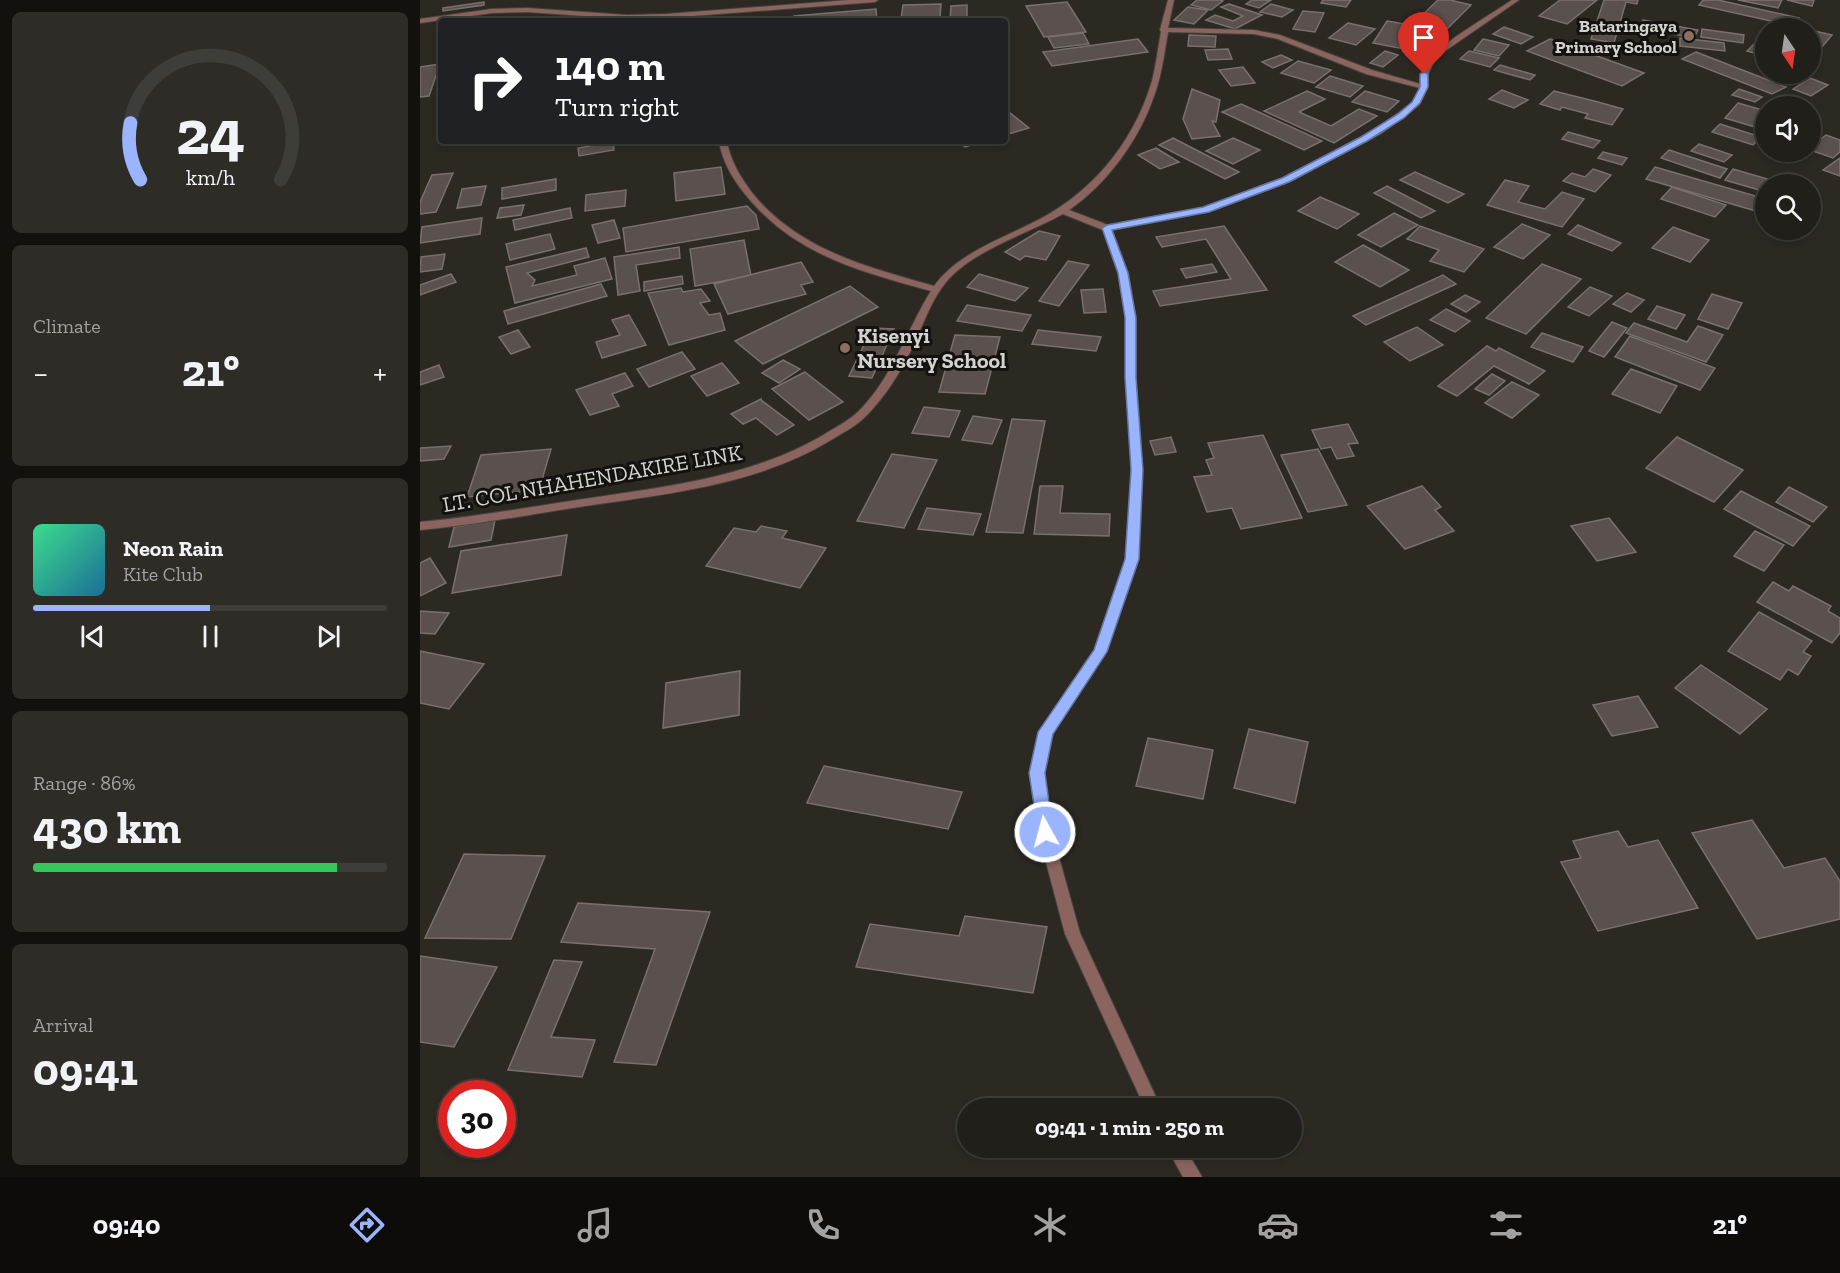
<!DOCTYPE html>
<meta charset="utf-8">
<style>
:root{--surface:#201f1a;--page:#2d2c27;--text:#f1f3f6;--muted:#a2a2a2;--line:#3d3d39;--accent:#9ab5fd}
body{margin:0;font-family:"Zilla Slab",serif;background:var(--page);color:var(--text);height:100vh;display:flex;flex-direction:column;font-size:22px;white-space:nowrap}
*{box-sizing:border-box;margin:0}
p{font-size:20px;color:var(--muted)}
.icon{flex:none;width:33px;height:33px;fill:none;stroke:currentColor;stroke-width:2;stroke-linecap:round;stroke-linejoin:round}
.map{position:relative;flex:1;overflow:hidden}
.sheet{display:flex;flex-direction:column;gap:12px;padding:12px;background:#12110e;width:420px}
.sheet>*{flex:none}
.guide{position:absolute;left:18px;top:18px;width:570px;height:126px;border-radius:6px;box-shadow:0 3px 9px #0003,0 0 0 2px var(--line);background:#202124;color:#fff;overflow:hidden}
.needle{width:39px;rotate:167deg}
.fabs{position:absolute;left:1335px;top:18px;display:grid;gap:12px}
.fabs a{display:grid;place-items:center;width:66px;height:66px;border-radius:50%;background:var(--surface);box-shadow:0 3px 9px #0003,0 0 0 2px var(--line);font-size:30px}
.speed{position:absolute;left:18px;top:1080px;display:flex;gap:12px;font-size:30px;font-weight:700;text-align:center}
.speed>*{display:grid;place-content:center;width:78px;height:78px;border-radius:50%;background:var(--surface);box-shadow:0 3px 9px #0003,0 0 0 2px var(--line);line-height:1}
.speed .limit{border:9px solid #d22;background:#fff;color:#111}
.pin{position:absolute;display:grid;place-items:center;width:51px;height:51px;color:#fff;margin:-62px -26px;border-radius:50% 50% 50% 0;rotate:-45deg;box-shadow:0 0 6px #0007}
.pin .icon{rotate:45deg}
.me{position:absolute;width:66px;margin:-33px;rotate:353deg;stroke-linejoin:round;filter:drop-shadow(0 0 4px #0008)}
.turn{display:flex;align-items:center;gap:21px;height:126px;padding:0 18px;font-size:27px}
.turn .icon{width:78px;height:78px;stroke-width:2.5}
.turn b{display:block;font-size:42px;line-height:51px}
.big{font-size:45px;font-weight:800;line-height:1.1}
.sheet .widget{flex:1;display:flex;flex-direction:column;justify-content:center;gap:9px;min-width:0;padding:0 21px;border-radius:9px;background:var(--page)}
.sheet .dial{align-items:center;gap:0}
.dial svg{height:156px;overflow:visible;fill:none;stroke:var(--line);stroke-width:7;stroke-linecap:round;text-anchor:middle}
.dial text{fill:var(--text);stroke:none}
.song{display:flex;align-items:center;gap:18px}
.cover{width:72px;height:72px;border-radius:9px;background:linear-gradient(135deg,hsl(150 70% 55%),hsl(200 70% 35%))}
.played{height:6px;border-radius:3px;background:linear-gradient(90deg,var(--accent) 50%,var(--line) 50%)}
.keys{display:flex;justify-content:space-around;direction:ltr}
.heat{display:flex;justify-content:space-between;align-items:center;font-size:33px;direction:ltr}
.charge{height:9px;border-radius:4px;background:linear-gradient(90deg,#34c759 86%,var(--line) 0)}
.trip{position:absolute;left:537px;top:1098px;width:345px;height:60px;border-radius:30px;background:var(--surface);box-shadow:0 3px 9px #0003,0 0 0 2px var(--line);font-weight:800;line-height:60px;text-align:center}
.menu{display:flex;height:96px;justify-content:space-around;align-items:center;background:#0d0c0a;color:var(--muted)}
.menu .icon{width:42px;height:42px}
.menu .current{color:var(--accent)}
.menu b{font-size:27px;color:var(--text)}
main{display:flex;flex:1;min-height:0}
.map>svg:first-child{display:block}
.building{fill:#5a514e;stroke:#79706c;stroke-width:1.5}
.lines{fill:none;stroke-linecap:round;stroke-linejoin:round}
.street-casing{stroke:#46443e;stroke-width:2}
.street{fill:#8b6460;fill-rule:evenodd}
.route{fill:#9ab5fd;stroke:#6476a4;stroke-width:1.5}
.education-dot{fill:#8d6e63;stroke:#13120f;stroke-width:2}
.labels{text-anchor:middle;stroke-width:6;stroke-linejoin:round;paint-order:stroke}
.far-poi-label{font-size:18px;font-weight:bold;fill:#d4d2ce;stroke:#13120f;text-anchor:end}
.poi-label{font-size:22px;font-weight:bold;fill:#d4d2ce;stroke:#13120f;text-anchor:start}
.street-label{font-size:22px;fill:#d4d2ce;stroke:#13120f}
</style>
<main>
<section class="sheet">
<div class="widget dial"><svg viewBox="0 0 100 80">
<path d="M14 69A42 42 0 1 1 86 69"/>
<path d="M14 69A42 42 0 0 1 9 40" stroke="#9ab5fd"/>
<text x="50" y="56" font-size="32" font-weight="700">24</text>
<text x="50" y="72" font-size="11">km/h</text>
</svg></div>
<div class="widget"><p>Climate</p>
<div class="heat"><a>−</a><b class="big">21°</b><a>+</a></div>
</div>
<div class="widget">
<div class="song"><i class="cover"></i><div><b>Neon Rain</b><p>Kite Club</p></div></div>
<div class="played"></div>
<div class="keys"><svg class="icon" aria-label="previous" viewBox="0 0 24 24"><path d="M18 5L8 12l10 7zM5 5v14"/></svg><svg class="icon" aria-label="pause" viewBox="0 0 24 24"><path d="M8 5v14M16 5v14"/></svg><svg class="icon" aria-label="next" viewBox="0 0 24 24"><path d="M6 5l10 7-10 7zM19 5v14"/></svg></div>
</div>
<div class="widget"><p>Range · 86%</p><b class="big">430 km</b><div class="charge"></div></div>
<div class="widget"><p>Arrival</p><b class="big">09:41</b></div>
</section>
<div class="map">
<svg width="1420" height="1177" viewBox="0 0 1420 1177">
<rect width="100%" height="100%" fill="#2b2922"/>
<!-- building -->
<g class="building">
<path d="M777,0H801L803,1L791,10L771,5Z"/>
<path d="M832,0H851L839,8L826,4Z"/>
<path d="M903,0H931L926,7L901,3Z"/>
<path d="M1018,0H1030L1051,5L1026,30L994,23Z"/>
<path d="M1140,0H1177L1147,24L1119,16Z"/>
<path d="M1184,0H1218L1217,4L1206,2L1194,43L1171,39Z"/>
<path d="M1283,0H1298L1379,18L1374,26L1279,5Z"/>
<path d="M1318,0H1362L1358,8Z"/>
<path d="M1367,0H1394L1392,6Z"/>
<path d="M64,2V5L23,11V8Z"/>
<path d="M647,2L666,32L624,37L606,6Z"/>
<path d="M521,4L520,18L481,19L483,5Z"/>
<path d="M809,4L842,15L815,29L786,20L795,15L813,21L823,16L801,7Z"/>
<path d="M851,4L873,10L862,17L840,12Z"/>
<path d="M547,5V19L530,20L531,6Z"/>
<path d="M768,7L788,10L774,24L754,20Z"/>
<path d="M456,9L457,20L374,21V16Z"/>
<path d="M883,11L904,13L895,32L873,29Z"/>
<path d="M1223,20L1278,30L1274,38L1219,28Z"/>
<path d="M967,21L997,26L984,49L953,43Z"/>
<path d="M928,23L955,29L936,45L909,38Z"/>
<path d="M1084,27L1113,37L1101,44L1073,34Z"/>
<path d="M1282,29L1324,35L1323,43L1281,37Z"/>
<path d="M1390,30L1412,35L1390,61Z"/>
<path d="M663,33L669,44L634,48L628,37Z"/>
<path d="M769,35L796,36L795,47L768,46Z"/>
<path d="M1346,37V56L1327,51L1335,43Z"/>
<path d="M1260,38L1304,43L1305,51L1260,46Z"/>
<path d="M718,39L728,52L632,66L623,52Z"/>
<path d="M1063,39L1089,45L1079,56L1054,50Z"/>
<path d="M1130,39L1224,73L1202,86L1107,51Z"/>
<path d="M808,49L812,59L788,60L785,50Z"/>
<path d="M965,51L978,55L963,67L950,63Z"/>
<path d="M1049,51L1079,58L1070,67L1040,59Z"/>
<path d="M1276,52L1366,87L1352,94L1262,59Z"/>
<path d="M861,55L872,60L853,68L842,62Z"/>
<path d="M878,61L911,70L894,83L861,73Z"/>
<path d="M20,64L9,96L0,97V67Z"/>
<path d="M1080,65L1115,75L1110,80L1074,70Z"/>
<path d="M823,67L835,83L811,86L799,70Z"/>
<path d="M910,76L943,86L930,97L896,87Z"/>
<path d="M1390,78L1408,85L1391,96L1373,89Z"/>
<path d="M772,89L800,100L796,122L792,121L800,136L772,139L763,119Z"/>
<path d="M1319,89L1342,97L1335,102L1312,95Z"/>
<path d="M1082,90L1108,100L1094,108L1069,99Z"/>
<path d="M887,91L905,99L879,112L911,126L939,109L957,116L914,143L844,111Z"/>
<path d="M945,91L979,101L967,112L932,102Z"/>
<path d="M1134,91L1178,102L1203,109L1192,125L1165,118L1168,114L1142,107L1140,110L1120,104Z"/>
<path d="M1318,103L1346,111V119L1338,128L1305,118Z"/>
<path d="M821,104L902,141L884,150L802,112Z"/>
<path d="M585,109L609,128L585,135Z"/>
<path d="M1300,124L1341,137L1333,145L1292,132Z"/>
<path d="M1148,132L1180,141L1173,148L1142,139Z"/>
<path d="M1406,135L1420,140V152L1413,158L1390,150V147Z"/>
<path d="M753,138L819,172L805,179L739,145Z"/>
<path d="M813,138L840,150L813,164L786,151Z"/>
<path d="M538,141H565L545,147Z"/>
<path d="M193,142L194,150L159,156L158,148Z"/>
<path d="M1279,144L1312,155L1304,162L1271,151Z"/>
<path d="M736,148L759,162L740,169L718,155Z"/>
<path d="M1249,150L1307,169L1300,178L1241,158Z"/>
<path d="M1183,152L1207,158L1202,165L1178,158Z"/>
<path d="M1420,158V176L1403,170Z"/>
<path d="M301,167L305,194L256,201L254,173Z"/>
<path d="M1235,167L1346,199V214L1226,179Z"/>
<path d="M1173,169L1191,175L1175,192L1143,181L1152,173L1165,177Z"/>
<path d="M1313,169L1364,184H1346V192L1305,180Z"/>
<path d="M995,172L1044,194L1028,203L980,180Z"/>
<path d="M33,173L16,212L0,214V202L12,175Z"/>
<path d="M136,179V190L82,199V188Z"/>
<path d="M1085,180L1109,186L1098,202L1125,209L1142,192L1164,199L1142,227L1067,205Z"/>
<path d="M66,186L61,205L37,208L42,189Z"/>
<path d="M967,186L1015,211L1001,218L954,193Z"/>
<path d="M1252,187L1306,205L1295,217L1241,199Z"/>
<path d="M206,190L205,206L165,211L166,195Z"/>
<path d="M900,197L939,214L917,229L878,211Z"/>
<path d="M104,205L101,215L77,218L80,208Z"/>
<path d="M327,206L336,215L339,229L206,252L203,228Z"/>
<path d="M150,208L152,218L95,230L93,220Z"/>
<path d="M974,213L998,225L961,247L938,235Z"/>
<path d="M62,218L60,234L0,243L2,227Z"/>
<path d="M194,220L200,238L178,243L172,225Z"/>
<path d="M1102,224L1130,235L1103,259L1074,247Z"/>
<path d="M1158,225L1201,243L1192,251L1148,234Z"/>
<path d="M804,226L847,290L740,306L733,291L811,279L786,239L742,247L736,237Z"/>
<path d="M1000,226L1064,249L1044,272L1010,261L1019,250L987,239Z"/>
<path d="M1253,227L1289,240L1270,262L1232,248Z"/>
<path d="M619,231L640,236L626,260L605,256L600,260L585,252Z"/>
<path d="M130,234L135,249L90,260L86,244Z"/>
<path d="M324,240L331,276L275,286L270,249Z"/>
<path d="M943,245L989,270L960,287L915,262Z"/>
<path d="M259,247L260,258L216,265L220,291L198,295L194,257Z"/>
<path d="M166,248L169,257L107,273L115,280L112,286L157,275L154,266L185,258L192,279L95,303L86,267Z"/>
<path d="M25,254L22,269L0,272L1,257Z"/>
<path d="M648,261L669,265L639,306L619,301Z"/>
<path d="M381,262L393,282L381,285L386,294L308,314L294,284Z"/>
<path d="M792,264L797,272L766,278L761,269Z"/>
<path d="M1122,264L1161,279L1106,334L1066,318Z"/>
<path d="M31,274L36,282L0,295V285Z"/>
<path d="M559,274L608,288L595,301L547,287Z"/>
<path d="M1023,275L1036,284L946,325L933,316Z"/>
<path d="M262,276L263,284L224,291V282Z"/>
<path d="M181,284L187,296L88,324L84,311Z"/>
<path d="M430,286L458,307L343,364L315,341Z"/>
<path d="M1170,287L1192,296L1169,316L1148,307Z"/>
<path d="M261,288L263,292L281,289L290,301L280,303L289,315L300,313L305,330L249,345L228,293Z"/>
<path d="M683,289L686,312L664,313L661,290Z"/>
<path d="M1207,293L1224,300L1211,312L1193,304Z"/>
<path d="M1292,294L1322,303L1308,329L1278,319Z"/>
<path d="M1045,295L1060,302L1046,312L1031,304Z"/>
<path d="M547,305L611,315L602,331L537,321Z"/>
<path d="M1237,306L1265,315L1256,329L1228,319Z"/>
<path d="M1026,309L1050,321L1035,332L1010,320Z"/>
<path d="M209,315L226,345L182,358L176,342L200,335L192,320Z"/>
<path d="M1192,322L1207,328L1184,357L1169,351Z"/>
<path d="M1214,323L1267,342L1278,326L1303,335L1286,362L1206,333Z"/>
<path d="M997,327L1023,345L990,361L964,342Z"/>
<path d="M452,328L474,329L452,378L429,376Z"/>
<path d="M98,330L110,347L91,354L79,337Z"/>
<path d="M618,330L681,337L676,351L612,344Z"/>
<path d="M1122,333L1163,347L1153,362L1111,347Z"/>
<path d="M535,335L580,337L565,394L519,392Z"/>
<path d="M1210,336L1295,368L1280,390L1195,357Z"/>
<path d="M1067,346L1076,351L1079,348L1125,371L1109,384L1074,366L1037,396L1018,386Z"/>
<path d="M262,352L275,369L229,387L217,369Z"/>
<path d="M363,360L380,369L359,383L342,373Z"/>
<path d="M302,363L319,383L287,396L271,376Z"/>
<path d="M19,365L24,377L0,385V372Z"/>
<path d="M1211,369L1257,386L1240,413L1192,394Z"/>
<path d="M385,372L423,402L389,420L352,389Z"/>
<path d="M205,373L213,386L192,394L199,406L170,415L156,390Z"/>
<path d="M1072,374L1085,381L1069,395L1055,389Z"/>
<path d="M1092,382L1119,395L1092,418L1065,403Z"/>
<path d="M341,399V400L374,425L357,435L336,418L323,424L311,414Z"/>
<path d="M504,407L540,411L529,437L492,433Z"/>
<path d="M553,416L582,420L572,444L542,440Z"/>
<path d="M592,419L625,421L603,533L566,532Z"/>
<path d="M928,424L938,443L928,444L934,456L917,459L911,447L901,449L892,430Z"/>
<path d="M843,435L882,518L821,529L812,508L787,512L774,477L792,475L786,460L794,458L788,443Z"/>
<path d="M751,437L756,452L735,455L730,441Z"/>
<path d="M1257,437L1323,470L1294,502L1226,468Z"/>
<path d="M31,446L24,459L0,461V448Z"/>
<path d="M131,449L119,490L47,497L61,455Z"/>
<path d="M898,449L927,505L888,512L861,455Z"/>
<path d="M472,454L517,460L484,528L437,521Z"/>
<path d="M620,486H643L640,513L690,514L689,536L614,534Z"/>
<path d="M1002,486L1021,507L1015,510L1034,531L985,549L947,506Z"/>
<path d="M1369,487L1407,507L1393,522L1356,502Z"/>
<path d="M1321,491L1390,526L1373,546L1304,509Z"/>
<path d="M507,508L561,514L553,535L498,529Z"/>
<path d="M1189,518L1216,552L1177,561L1151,526Z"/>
<path d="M75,520L71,540L29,547L34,527Z"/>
<path d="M341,526L367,531L362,538L406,548L380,588L286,566L314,528L336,532Z"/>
<path d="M1335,531L1364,545L1344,571L1314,556Z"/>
<path d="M147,535L141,575L32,593L41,551Z"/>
<path d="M10,558L26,583L0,596V563Z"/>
<path d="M1353,582L1369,591L1373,586L1411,606L1408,611L1420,618V633L1412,643L1337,602Z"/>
<path d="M0,611L29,613L15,634L0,633Z"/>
<path d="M1339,612L1392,641L1383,652L1391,656L1378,675L1368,669L1360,680L1308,651Z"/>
<path d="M0,651L64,664L29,709L0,703Z"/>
<path d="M1281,665L1347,709L1320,734L1255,688Z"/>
<path d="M320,671L319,715L243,728L246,683Z"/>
<path d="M1218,696L1238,727L1192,736L1173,705Z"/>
<path d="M829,729L888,742L875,803L814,788Z"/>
<path d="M728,738L793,750L783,799L716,786Z"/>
<path d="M404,766L542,792L528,829L387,803Z"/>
<path d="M1332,820L1364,868L1405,858L1420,881V919L1337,939L1272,833Z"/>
<path d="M1198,831L1208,847L1238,840L1278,908L1178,931L1141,862L1161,858L1153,841Z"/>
<path d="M44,854L125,856L91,939L5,938Z"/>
<path d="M158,903L290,912L236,1065L194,1062L235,949L141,942Z"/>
<path d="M545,916L627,927L613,993L436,967L450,924L539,936Z"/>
<path d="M0,956L77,967L34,1047L0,1042Z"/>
<path d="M134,960L162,962L131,1037L175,1040L162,1077L88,1070Z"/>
</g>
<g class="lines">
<!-- street casing -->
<g class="street-casing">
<g id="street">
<path d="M429,0H458L455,2L246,18L207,19L107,12L72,13L0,23V19L72,9L107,8L207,15L246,14Z"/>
<path d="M748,0H754L748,28L834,30L860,35L952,70L1000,84C1000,75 1002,69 1007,62C1019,44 1072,14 1092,0H1099L1025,51L1014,62L1008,74V87L999,105L962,133L869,182L788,212L692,230L708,273L716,318V378L722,470L718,559L686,652L632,734L624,773L632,832L660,933L741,1108H725L645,934L618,832L610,773L619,732L674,650L706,559L712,470L706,378V318L698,273L683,230L643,214C607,234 553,250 526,282C512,299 504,322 495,342C482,370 466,396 445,417C435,427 422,433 411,440C335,486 245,494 159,507C112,514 66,523 19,528L0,530V522C53,517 105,508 157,500C242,487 329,479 405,434C416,427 429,421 439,411C474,375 485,333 511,291C439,271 374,255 325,194C313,179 302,161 299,141H307C310,161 321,178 333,194C379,250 447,267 514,286C537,255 574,242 608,225C669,197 713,145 732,81C736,65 738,48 741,32L740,30ZM748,32L834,34L858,39L946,74L1000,88L993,102L956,129L863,178L783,208L688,225L649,210C687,184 719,140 734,96C742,75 744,54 748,32Z"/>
<path d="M747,1148H765L782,1177H763Z"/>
</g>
</g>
<!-- street -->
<use href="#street" class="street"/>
</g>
<!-- route -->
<path class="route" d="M1004,72L1008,74V87L1000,103L984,118L947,141L869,182L789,212L692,230L708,273L716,318V378L723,470L719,559L687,652L633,734L625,773L633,832L630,837L625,839L619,837L609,773L618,732L674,650L705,559L711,470L705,378V318L698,273L682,228L687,225L783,207L862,178L941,137L978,114L992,102L1000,87V74Z"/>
<!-- markers -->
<g class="education-dot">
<circle cx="1269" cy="36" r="6"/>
<circle cx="425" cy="348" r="6"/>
</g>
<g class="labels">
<!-- far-poi labels -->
<g class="far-poi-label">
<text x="1257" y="32">Bataringaya<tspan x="1257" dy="21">Primary School</tspan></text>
</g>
<!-- poi labels -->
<g class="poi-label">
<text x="437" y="343">Kisenyi<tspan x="437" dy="25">Nursery School</tspan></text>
</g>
<!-- street labels -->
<g class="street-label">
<text transform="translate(172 478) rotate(-10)" y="8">LT. COL NHAHENDAKIRE LINK</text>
</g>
</g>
</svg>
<div class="fabs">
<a><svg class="needle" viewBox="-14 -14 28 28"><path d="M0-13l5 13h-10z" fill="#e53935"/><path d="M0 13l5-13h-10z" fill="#a2a2a2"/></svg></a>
<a><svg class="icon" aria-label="sound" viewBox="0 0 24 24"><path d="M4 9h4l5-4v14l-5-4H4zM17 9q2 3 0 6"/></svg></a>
<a><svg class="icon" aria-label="search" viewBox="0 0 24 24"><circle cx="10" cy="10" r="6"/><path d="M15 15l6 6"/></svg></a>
</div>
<div class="speed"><div class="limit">30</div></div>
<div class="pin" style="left:1004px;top:74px;background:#d93025"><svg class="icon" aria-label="arrive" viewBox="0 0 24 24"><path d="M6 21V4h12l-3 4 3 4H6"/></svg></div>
<svg class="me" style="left:625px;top:832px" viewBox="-20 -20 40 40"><circle r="17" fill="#9ab5fd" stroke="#fff" stroke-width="3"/><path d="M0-11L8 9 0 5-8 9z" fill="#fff"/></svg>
<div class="trip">09:41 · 1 min · 250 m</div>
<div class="guide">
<div class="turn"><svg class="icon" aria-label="right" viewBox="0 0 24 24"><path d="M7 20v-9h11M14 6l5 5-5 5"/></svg><div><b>140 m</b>Turn right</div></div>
</div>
</div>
</main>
<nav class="menu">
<b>09:40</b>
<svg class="icon current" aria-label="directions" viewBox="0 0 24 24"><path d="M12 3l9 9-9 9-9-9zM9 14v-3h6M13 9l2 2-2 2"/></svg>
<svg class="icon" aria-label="music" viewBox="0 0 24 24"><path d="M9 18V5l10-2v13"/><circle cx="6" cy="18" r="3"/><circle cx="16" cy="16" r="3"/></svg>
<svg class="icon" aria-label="phone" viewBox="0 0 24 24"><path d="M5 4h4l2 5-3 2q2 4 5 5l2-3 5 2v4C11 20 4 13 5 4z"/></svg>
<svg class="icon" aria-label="climate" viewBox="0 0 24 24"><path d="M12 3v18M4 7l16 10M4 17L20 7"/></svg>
<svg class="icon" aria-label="car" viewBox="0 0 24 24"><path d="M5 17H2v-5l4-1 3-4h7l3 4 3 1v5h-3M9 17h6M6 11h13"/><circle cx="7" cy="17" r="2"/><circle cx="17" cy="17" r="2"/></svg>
<svg class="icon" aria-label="filters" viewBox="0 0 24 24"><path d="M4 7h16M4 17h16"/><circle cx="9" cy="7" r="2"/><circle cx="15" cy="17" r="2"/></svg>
<b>21°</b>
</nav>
